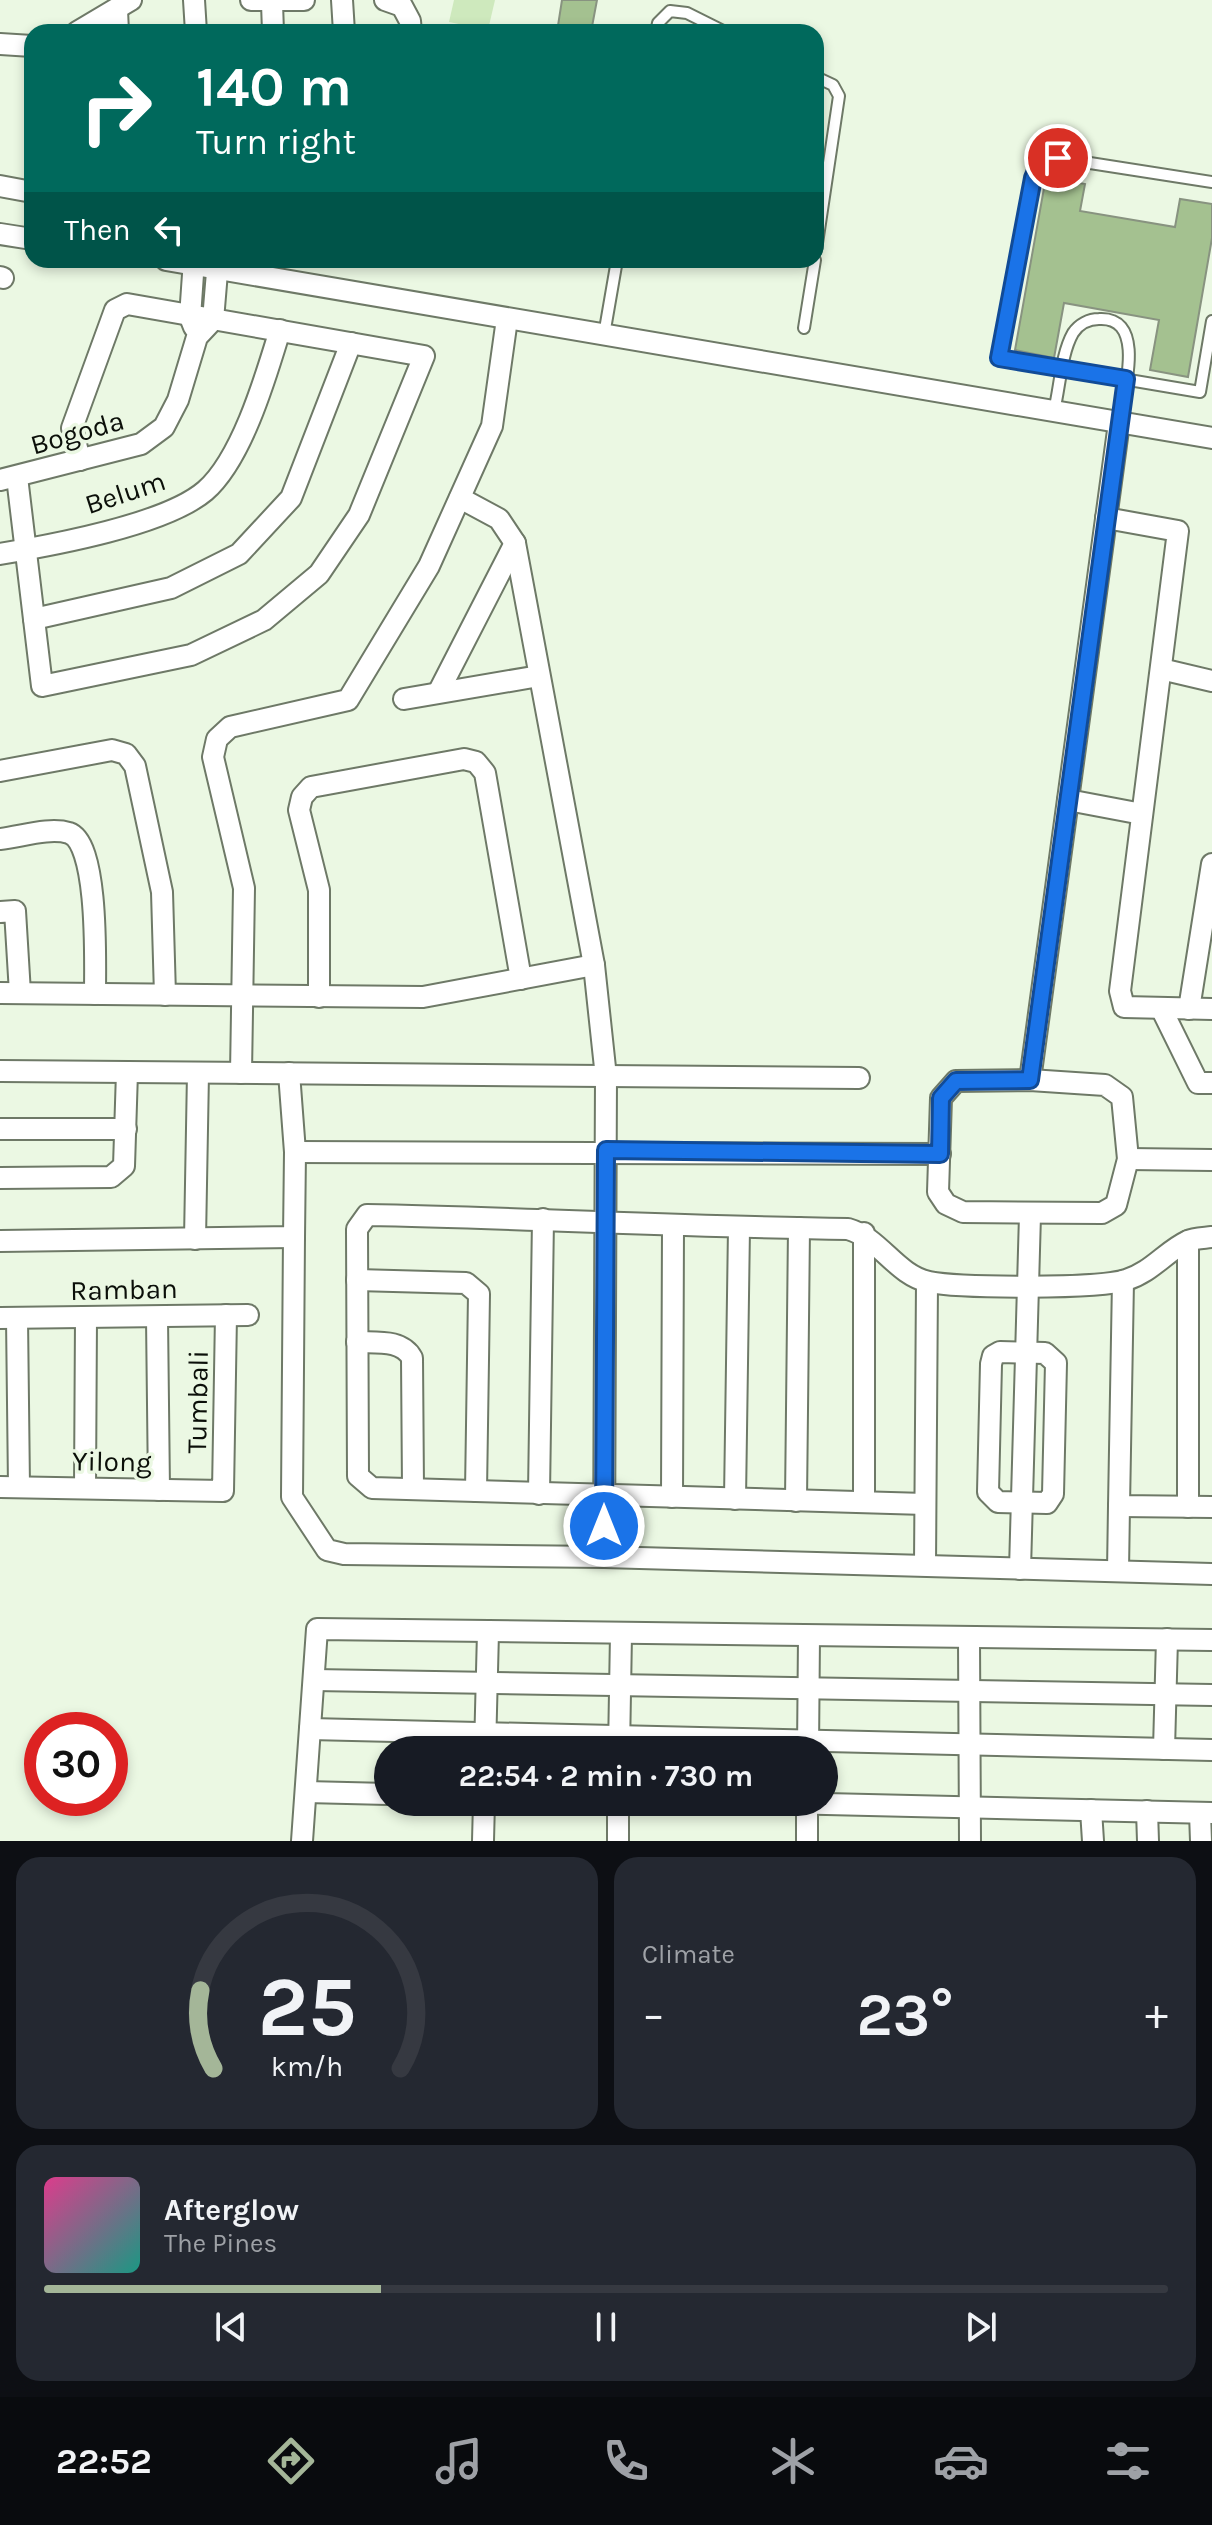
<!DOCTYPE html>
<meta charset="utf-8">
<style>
:root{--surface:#171b24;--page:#242831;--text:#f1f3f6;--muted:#9ea1a6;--line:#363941;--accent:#a4b698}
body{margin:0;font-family:Karla,sans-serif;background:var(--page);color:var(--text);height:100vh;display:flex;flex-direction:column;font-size:30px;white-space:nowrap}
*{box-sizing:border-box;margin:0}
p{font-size:26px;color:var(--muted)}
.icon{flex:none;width:44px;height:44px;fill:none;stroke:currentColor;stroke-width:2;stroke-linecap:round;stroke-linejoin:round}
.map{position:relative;height:1841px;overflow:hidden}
.panel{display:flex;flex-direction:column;gap:16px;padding:16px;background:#0d0f14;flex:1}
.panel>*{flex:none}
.hud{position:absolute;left:24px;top:24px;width:800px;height:244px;border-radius:24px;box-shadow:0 4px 12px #0003;background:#00695c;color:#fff;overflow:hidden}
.speed{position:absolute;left:24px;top:1712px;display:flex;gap:16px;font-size:40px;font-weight:700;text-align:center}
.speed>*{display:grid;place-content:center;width:104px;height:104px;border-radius:50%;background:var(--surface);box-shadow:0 4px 12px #0003;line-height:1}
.speed .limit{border:12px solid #d22;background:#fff;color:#111}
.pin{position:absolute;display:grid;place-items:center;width:68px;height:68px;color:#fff;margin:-34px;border:4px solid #fff;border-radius:50%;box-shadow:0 2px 8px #0007}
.me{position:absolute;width:88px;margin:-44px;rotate:0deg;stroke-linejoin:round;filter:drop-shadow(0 0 6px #0008)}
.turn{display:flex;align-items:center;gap:28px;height:168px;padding:0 40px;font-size:36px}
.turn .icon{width:104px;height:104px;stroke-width:2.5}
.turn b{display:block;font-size:56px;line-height:68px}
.then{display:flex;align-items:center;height:76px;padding:0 40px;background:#0003;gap:16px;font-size:30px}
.big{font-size:60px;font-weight:700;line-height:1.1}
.panel .card{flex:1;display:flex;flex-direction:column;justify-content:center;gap:12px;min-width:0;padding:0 28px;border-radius:24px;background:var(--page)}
.panel .dial{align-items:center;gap:0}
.dial svg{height:208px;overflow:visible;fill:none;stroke:var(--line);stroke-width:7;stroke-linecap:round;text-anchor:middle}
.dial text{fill:var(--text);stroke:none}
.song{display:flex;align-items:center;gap:24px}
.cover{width:96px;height:96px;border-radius:12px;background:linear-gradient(135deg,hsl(330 70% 55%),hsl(170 70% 35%))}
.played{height:8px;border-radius:4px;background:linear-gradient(90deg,var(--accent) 30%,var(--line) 30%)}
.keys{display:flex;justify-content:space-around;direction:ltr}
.heat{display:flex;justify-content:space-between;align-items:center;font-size:44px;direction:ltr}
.panel .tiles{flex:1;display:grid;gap:16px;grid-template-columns:1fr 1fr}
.card:last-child{grid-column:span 2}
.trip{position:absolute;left:374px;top:1736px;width:464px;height:80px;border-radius:40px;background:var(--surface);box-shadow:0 4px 12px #0003;font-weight:700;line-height:80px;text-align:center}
.tab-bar{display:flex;height:128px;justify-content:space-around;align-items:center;background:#090b0e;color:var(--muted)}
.tab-bar .icon{width:56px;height:56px}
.tab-bar .selected{color:var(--accent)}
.tab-bar b{font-size:36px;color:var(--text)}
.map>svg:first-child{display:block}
.green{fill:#cee9bd}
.building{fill:#a4c190;stroke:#889380;stroke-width:2}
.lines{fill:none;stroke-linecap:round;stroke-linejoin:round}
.service-casing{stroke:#6e7967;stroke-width:14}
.minor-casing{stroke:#6e7967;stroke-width:24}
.service{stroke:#fff;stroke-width:10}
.minor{stroke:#fff;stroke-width:20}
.route-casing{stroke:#114b97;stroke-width:20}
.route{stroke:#1a73e8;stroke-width:14}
.labels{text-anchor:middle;stroke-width:7;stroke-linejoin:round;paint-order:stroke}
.street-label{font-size:28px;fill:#0b0f09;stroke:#ebf8e3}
</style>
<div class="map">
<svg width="1212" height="1841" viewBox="0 0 1212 1841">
<rect width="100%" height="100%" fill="#ebf8e3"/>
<!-- green -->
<path class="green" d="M454,0H495L488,30L449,22Z"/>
<!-- building -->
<g class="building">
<path d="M562,0H597L591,32H557Z"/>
<path d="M1046,177L1085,184L1080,211L1175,227L1180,199L1212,204V238L1188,377L1150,370L1159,320L1064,303L1054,358L1015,350Z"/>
</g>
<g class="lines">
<!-- service casing -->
<g class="service-casing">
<g id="service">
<path d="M656,32L658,23L670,11L687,13L725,32"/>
<path d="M816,77L833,85L839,96L816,250"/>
<path d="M1212,182L1058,158L1039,164L1033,178L999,358L1200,392L1212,321"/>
<path d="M804,328L815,260"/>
<path d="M604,335L617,260"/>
<path d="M1054,411C1060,387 1061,354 1073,333C1079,324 1089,319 1099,319C1148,316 1123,396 1119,423"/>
</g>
</g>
<!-- minor casing -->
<g class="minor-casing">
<g id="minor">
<path d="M194,0L196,32"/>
<path d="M251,0H304"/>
<path d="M342,0L344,32"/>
<path d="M385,0L402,6L410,21L411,32"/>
<path d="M272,3L273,32"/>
<path d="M117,10L118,32"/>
<path d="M77,32L131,0"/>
<path d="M0,44L32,46"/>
<path d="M0,186L32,192"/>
<path d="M0,234L32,239"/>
<path d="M166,260L1212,438"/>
<path d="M0,277L3,278"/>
<path d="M194,327L190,317L194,260"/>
<path d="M17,477L42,686L191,655L264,620L319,574L359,515L424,356L127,304L115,310L72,428L80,460"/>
<path d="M0,480L141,444L164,427L178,400L197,337L213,320L218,260"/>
<path d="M460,498L499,519L515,543L594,965L606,1077L604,1557"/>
<path d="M1106,518L1178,531L1120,991L1124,1007L1212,1009"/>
<path d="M0,554C53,545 165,525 205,491C242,459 266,376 280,330"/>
<path d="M34,619L171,588L239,554L291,498L351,343"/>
<path d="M1161,669L1212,681"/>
<path d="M439,691L515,543"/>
<path d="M404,699L539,676"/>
<path d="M0,771L112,750L126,754L135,766L162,892L165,995"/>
<path d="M1068,800L1142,814"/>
<path d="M0,839C20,837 49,827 69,833C99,843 95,965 95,994"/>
<path d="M0,912L15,911L20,993"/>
<path d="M0,993L423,997L594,965"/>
<path d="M319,997V890L299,810L302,797L311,787L464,759L476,762L485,773L521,979"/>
<path d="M1161,1008L1198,1083H1212"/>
<path d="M1189,1009L1212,864"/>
<path d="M0,1071L859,1078"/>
<path d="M241,1073L244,888L213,757L217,739L230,727L348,700L429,566L492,426L507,319"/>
<path d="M1030,1080L1119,423"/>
<path d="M1030,1080L1105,1085L1122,1097L1128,1159L1116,1205L1102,1213L963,1212L946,1204L938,1192L941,1098L956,1081Z"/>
<path d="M0,1129H126"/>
<path d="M295,1152L940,1154"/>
<path d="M1128,1159L1212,1160"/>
<path d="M0,1178L111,1177L124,1166L127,1072"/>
<path d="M294,1237L292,1497L327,1550L344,1554L604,1557L1212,1574"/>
<path d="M195,1239L198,1073"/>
<path d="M0,1241L294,1237L295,1152L289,1073"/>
<path d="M1188,1241V1507"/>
<path d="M357,1280L466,1283L479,1294L476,1491"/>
<path d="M1123,1281L1119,1506L1212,1507"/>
<path d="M0,1318L248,1315"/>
<path d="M17,1318L19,1487"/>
<path d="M157,1318L159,1490"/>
<path d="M357,1342C376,1343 402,1339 412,1358L413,1489"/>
<path d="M1000,1352L1045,1353L1056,1363L1053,1494L1047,1503L998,1502L988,1492L991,1364L993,1356Z"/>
<path d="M0,1487L223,1491L226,1315"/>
<path d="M85,1488L86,1318"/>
<path d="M539,1494L543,1219"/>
<path d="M672,1497L673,1227"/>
<path d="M735,1499L739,1228"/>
<path d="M796,1501L799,1228"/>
<path d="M864,1502V1233"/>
<path d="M925,1504L372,1488L358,1476L357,1229L367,1215C528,1218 688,1227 848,1229C880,1238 896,1275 929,1282C959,1288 1099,1289 1126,1280C1152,1272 1166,1251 1188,1241C1194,1238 1205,1238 1212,1237"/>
<path d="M925,1565L927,1282"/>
<path d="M1020,1569L1030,1215"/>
<path d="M1118,1571L1119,1506"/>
<path d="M969,1639L970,1841"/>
<path d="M314,1680L1212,1695"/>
<path d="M310,1729L1212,1750"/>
<path d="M1164,1749L1167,1639"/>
<path d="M485,1750L488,1632"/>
<path d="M619,1750L621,1634"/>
<path d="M808,1750L809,1636"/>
<path d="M306,1792L388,1794"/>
<path d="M738,1802L1212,1813"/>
<path d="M1091,1810L1093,1841"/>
<path d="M1147,1811L1148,1841"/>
<path d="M1200,1813L1201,1841"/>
<path d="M302,1841L317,1629L1212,1640"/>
<path d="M483,1841L484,1802"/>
<path d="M618,1841V1802"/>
<path d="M807,1841V1802"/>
</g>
</g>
<!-- service -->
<use href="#service" class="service"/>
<!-- minor -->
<use href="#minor" class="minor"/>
</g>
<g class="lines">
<!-- route casing -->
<g class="route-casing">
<path id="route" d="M604,1526L606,1150L940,1154L941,1098L956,1081L1030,1080L1126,379L999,358L1033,178L1039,164L1058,158"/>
</g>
<!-- route -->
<use href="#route" class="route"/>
</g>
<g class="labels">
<!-- street labels -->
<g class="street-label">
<text transform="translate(77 432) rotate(-16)" y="10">Bogoda</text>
<text transform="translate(125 492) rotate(-18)" y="10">Belum</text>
<text transform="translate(124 1289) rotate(-1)" y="10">Ramban</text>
<text transform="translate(197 1402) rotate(-89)" y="10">Tumbali</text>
<text transform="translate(112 1461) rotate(1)" y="10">Yilong</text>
</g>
</g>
</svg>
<div class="speed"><div class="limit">30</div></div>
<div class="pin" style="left:1058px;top:158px;background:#d93025"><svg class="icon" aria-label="arrive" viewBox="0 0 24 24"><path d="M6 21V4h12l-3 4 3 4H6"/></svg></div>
<svg class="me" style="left:604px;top:1526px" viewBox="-20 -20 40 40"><circle r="17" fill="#1a73e8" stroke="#fff" stroke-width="3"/><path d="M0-11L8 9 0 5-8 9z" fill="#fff"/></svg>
<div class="trip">22:54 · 2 min · 730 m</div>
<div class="hud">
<div class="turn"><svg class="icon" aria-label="right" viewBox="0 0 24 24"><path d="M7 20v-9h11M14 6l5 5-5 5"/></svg><div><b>140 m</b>Turn right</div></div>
<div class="then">Then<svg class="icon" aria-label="left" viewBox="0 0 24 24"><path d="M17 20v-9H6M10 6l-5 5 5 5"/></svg></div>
</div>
</div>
<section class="panel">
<div class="tiles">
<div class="card dial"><svg viewBox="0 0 100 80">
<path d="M14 69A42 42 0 1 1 86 69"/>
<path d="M14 69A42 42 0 0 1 9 39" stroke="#a4b698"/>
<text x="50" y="56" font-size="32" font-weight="700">25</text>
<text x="50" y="72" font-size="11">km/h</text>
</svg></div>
<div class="card"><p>Climate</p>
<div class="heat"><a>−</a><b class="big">23°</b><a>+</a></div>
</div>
<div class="card">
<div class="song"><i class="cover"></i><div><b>Afterglow</b><p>The Pines</p></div></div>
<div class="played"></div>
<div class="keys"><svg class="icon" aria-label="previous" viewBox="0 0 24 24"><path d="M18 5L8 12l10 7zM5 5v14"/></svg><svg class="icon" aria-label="pause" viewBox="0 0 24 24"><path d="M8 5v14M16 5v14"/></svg><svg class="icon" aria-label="next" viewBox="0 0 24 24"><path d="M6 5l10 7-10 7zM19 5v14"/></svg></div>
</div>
</div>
</section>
<nav class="tab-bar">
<b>22:52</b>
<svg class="icon selected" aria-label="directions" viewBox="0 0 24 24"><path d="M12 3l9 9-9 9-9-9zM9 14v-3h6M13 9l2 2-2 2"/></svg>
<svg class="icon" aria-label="music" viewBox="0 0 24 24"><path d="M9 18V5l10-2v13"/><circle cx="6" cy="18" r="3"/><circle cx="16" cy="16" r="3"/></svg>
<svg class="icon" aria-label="phone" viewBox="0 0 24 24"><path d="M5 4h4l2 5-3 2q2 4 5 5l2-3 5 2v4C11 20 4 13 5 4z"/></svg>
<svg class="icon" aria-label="climate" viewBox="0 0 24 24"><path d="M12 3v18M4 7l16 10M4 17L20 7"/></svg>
<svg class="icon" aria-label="car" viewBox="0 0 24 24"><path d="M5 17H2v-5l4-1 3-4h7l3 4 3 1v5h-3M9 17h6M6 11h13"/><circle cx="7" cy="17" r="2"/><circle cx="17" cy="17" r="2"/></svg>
<svg class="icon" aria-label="filters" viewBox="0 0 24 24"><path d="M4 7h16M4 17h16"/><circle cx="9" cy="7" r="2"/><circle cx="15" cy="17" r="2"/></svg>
</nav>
